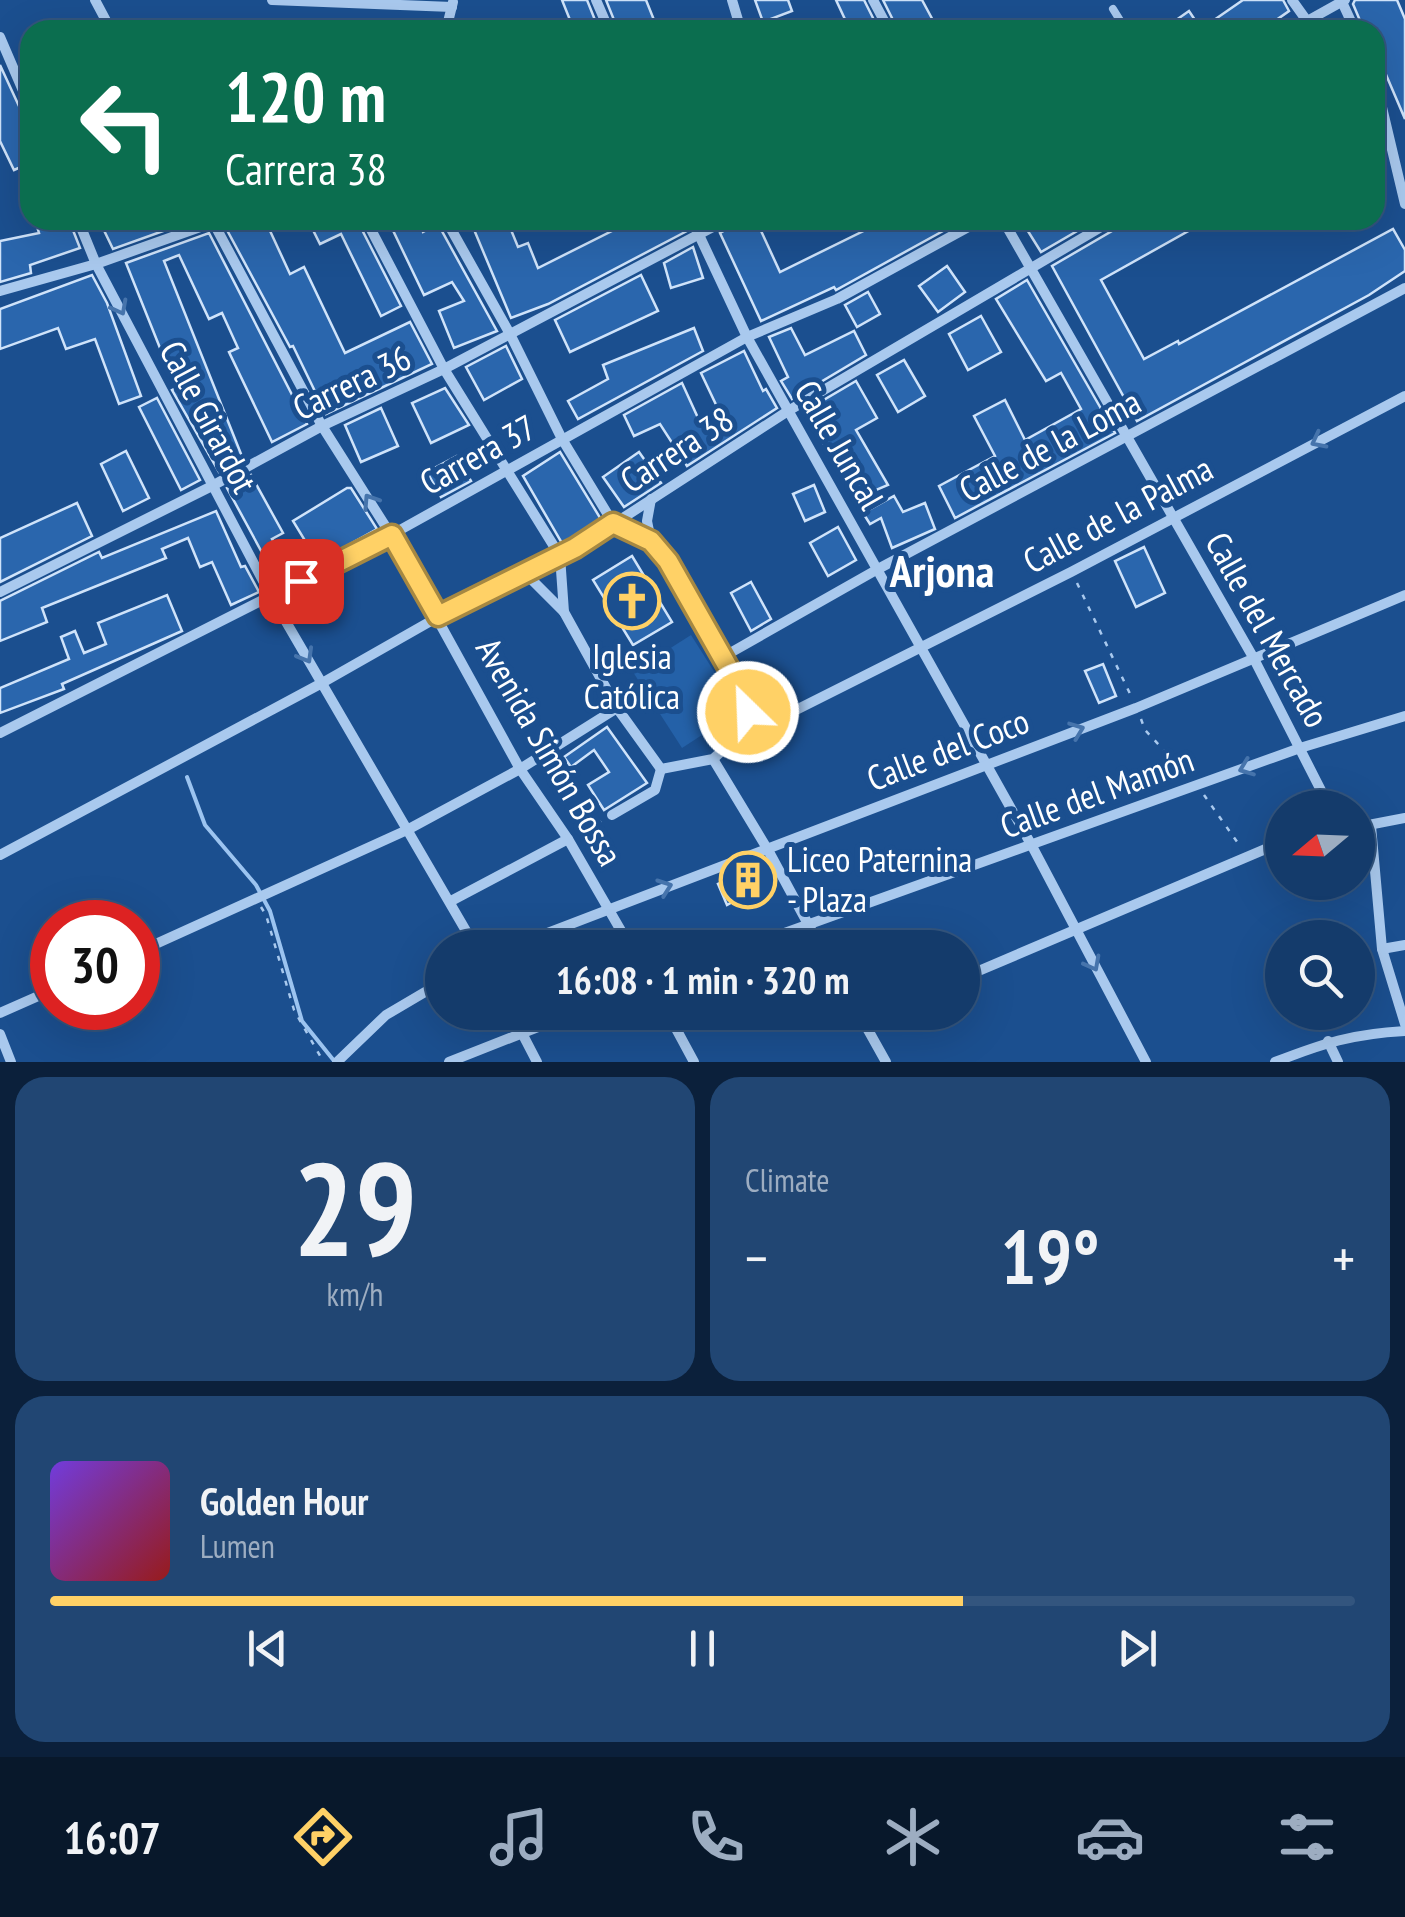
<!DOCTYPE html>
<meta charset="utf-8">
<style>
:root{--surface:#143b6b;--page:#214673;--text:#f1f3f6;--muted:#9dadc1;--line:#33557e;--accent:#ffd166}
body{margin:0;font-family:"PT Sans Narrow",sans-serif;background:var(--page);color:var(--text);height:100vh;display:flex;flex-direction:column;font-size:38px;white-space:nowrap}
*{box-sizing:border-box;margin:0}
p{font-size:32px;color:var(--muted)}
.icon{flex:none;width:55px;height:55px;fill:none;stroke:currentColor;stroke-width:2;stroke-linecap:round;stroke-linejoin:round}
.map{position:relative;height:1062px;overflow:hidden}
.drawer{display:flex;flex-direction:column;gap:15px;padding:15px;background:#0b203b;flex:1}
.drawer>*{flex:none}
.banner{position:absolute;left:20px;top:20px;width:1365px;height:210px;border-radius:30px;box-shadow:0 10px 40px #0002,0 0 0 2px var(--line);background:#0b6e4f;color:#fff;overflow:hidden}
.needle{width:65px;rotate:251deg}
.tools{position:absolute;left:1265px;top:790px;display:grid;gap:20px}
.tools a{display:grid;place-items:center;width:110px;height:110px;border-radius:50%;background:var(--surface);box-shadow:0 10px 40px #0002,0 0 0 2px var(--line);font-size:50px}
.speed{position:absolute;left:30px;top:900px;display:flex;gap:20px;font-size:50px;font-weight:700;text-align:center}
.speed>*{display:grid;place-content:center;width:130px;height:130px;border-radius:50%;background:var(--surface);box-shadow:0 10px 40px #0002,0 0 0 2px var(--line);line-height:1}
.speed .limit{border:15px solid #d22;background:#fff;color:#111}
.pin{position:absolute;display:grid;place-items:center;width:85px;height:85px;color:#fff;margin:-42px;border-radius:20px;box-shadow:0 5px 15px #0006}
.me{position:absolute;width:110px;margin:-55px;rotate:336deg;stroke-linejoin:round;filter:drop-shadow(0 0 8px #0008)}
.turn{display:flex;align-items:center;gap:35px;height:210px;padding:0 40px;font-size:45px}
.turn .icon{width:130px;height:130px;stroke-width:2.5}
.turn b{display:block;font-size:70px;line-height:85px}
.big{font-size:75px;font-weight:800;line-height:1.1}
.drawer .widget{flex:1;display:flex;flex-direction:column;justify-content:center;gap:15px;min-width:0;padding:0 35px;border-radius:30px;background:var(--page)}
.drawer .dial{align-items:center;gap:0}
.dial b{font-size:130px;line-height:1}
.song{display:flex;align-items:center;gap:30px}
.cover{width:120px;height:120px;border-radius:15px;background:linear-gradient(135deg,hsl(260 70% 55%),hsl(0 70% 35%))}
.played{height:10px;border-radius:5px;background:linear-gradient(90deg,var(--accent) 70%,var(--line) 70%)}
.keys{display:flex;justify-content:space-around;direction:ltr}
.heat{display:flex;justify-content:space-between;align-items:center;font-size:55px;direction:ltr}
.drawer .tiles{flex:1;display:grid;gap:15px;grid-template-columns:1fr 1fr}
.widget:last-child{grid-column:span 2}
.trip{position:absolute;left:425px;top:930px;width:555px;height:100px;border-radius:50px;background:var(--surface);box-shadow:0 10px 40px #0002,0 0 0 2px var(--line);font-weight:800;line-height:100px;text-align:center}
.tab-bar{display:flex;height:160px;justify-content:space-around;align-items:center;background:#08182b;color:var(--muted)}
.tab-bar .icon{width:70px;height:70px}
.tab-bar .selected{color:var(--accent)}
.tab-bar b{font-size:45px;color:var(--text)}
.map>svg:first-child{display:block}
.green{fill:#2461a8}
.lines{fill:none;stroke-linecap:round;stroke-linejoin:round}
.stream{stroke:#9cc4f0;stroke-width:4}
.building{fill:#2a66ad;stroke:#cfe3fa;stroke-width:2.5}
.path{stroke:#a9c9ee;stroke-width:2.5;stroke-dasharray:5 8;stroke-linecap:butt}
.lane{stroke:#a9c9ee;stroke-width:8}
.street{stroke:#a9c9ee;stroke-width:10}
.oneway{stroke:#4674ac}
.route-casing{stroke:#a68842;stroke-width:25}
.route{stroke:#ffd166;stroke-width:18}
.labels{text-anchor:middle;stroke-width:10;stroke-linejoin:round;paint-order:stroke}
.street-label{font-size:35px;fill:#fff;stroke:#1b4f8f}
.poi-label{font-size:35px;fill:#fff;stroke:#1b4f8f}
.district-label{font-size:45px;font-weight:bold;fill:#fff;stroke:#1b4f8f}
</style>
<div class="map">
<svg width="1405" height="1062" viewBox="0 0 1405 1062">
<rect width="100%" height="100%" fill="#1b4f8f"/>
<!-- green -->
<path class="green" d="M691,635L739,711L682,748L633,672Z"/>
<g class="lines">
<!-- stream -->
<path class="stream" d="M187,777L205,825L256,885L270,911L302,1021L335,1062"/>
</g>
<!-- building -->
<g class="building">
<path d="M562,0H587L599,30H574Z"/>
<path d="M606,0H646L658,30H618Z"/>
<path d="M755,0H788L792,11L763,22Z"/>
<path d="M836,0H864L879,30H850Z"/>
<path d="M883,0H922L936,26L929,30H898Z"/>
<path d="M1243,0H1283L1289,11L1262,30H1162L1189,11L1201,29Z"/>
<path d="M1355,0H1397L1405,19V119L1375,49V30H1364L1353,4Z"/>
<path d="M0,65L30,130V163L14,170L0,141Z"/>
<path d="M35,220H69L80,248L30,265L31,273L0,282V241L39,233Z"/>
<path d="M99,220H194L113,249Z"/>
<path d="M248,220H265L290,274L304,267L345,353L410,322L432,364L326,414L293,346L290,347L227,230Z"/>
<path d="M308,220H357L401,306L381,316L341,234L320,244Z"/>
<path d="M388,220H418L423,232L438,224L497,331L454,348L439,311L464,301L452,282L424,295Z"/>
<path d="M470,220H507L518,247L528,243L538,268L634,220H683L687,231L548,304L511,318Z"/>
<path d="M735,220H756L780,272L886,220H963L836,290L834,287L761,321L720,233L731,227Z"/>
<path d="M1021,220H1096L1041,252Z"/>
<path d="M1122,220H1208L1101,280L1144,359L1178,341L1179,344L1393,229L1405,250V271L1369,295L1137,421L1052,266L1117,228Z"/>
<path d="M209,233L307,424L272,442L229,352L238,348L222,313L209,319L179,255L164,261L243,459L219,472L172,390L176,388L126,263Z"/>
<path d="M693,247L703,278L671,288L664,263Z"/>
<path d="M947,266L965,292L938,312L919,286Z"/>
<path d="M92,275L107,303L141,396L119,404L95,339L66,349L58,328L0,349V309Z"/>
<path d="M641,275L658,311L570,352L555,320Z"/>
<path d="M1027,280L1115,433L955,518L939,486L995,456L974,416L1005,400L1025,440L1081,409L1061,373L1046,381L996,299Z"/>
<path d="M868,292L880,314L857,327L845,305Z"/>
<path d="M981,316L1001,352L968,370L949,334Z"/>
<path d="M694,328L703,351L578,419L568,401L608,379L603,365Z"/>
<path d="M791,328L805,355L854,331L866,355L792,399L781,381L788,377L769,337Z"/>
<path d="M506,346L522,379L484,400L466,367Z"/>
<path d="M744,351L763,391L766,389L777,408L687,466L660,424L634,436L624,415L682,383L699,420L719,411L701,373Z"/>
<path d="M904,360L925,396L898,412L877,375Z"/>
<path d="M856,381L877,418L856,430L888,485L855,499L805,411Z"/>
<path d="M445,388L469,425L431,443L412,403Z"/>
<path d="M157,398L200,480L181,490L139,407Z"/>
<path d="M381,408L398,446L361,462L345,425Z"/>
<path d="M126,451L149,498L123,511L101,464Z"/>
<path d="M560,452L602,521L563,545L523,476Z"/>
<path d="M639,452L661,483L624,507L603,477Z"/>
<path d="M457,456L471,481L441,497L427,472Z"/>
<path d="M251,475L283,533L272,539L293,575L278,582L227,488Z"/>
<path d="M814,485L825,512L805,521L793,494Z"/>
<path d="M347,488H351L377,529L318,562L293,521Z"/>
<path d="M894,496L903,512L925,503L935,529L892,548L881,518L870,524L863,513Z"/>
<path d="M77,503L92,536L0,582V538Z"/>
<path d="M216,511L241,567L245,566L259,592L231,605L212,562L200,567L188,538L162,549L166,558L42,608L47,622L0,641V601L99,552L102,558Z"/>
<path d="M838,527L856,560L828,576L810,543Z"/>
<path d="M1144,547L1165,593L1136,607L1115,561Z"/>
<path d="M632,556L672,622L633,645L593,580Z"/>
<path d="M751,582L771,619L751,631L731,593Z"/>
<path d="M167,595L182,631L62,684L64,689L0,713V688L69,659L61,637L75,631L84,653L106,644L98,623Z"/>
<path d="M1103,664L1116,696L1099,703L1085,671Z"/>
<path d="M607,727L647,783L604,810L588,785L609,772L594,750L571,767L564,757Z"/>
<path d="M765,863L774,879L727,905L718,884Z"/>
</g>
<g class="lines">
<!-- path -->
<g class="path">
<path d="M1077,583L1132,698"/>
<path d="M1141,719L1145,730L1186,774"/>
<path d="M1204,795L1240,846"/>
<path d="M578,834L601,821"/>
<path d="M261,907L266,915L294,1010L323,1061"/>
</g>
<!-- lane -->
<path class="lane" d="M1113,9L1126,30"/>
<!-- street -->
<g class="street">
<path d="M95,0L111,30"/>
<path d="M272,0L452,7"/>
<path d="M596,0L609,30"/>
<path d="M732,0L741,30"/>
<path d="M873,0L889,30"/>
<path d="M1292,0L1307,21"/>
<path d="M1342,2L1355,30"/>
<path d="M446,30L453,2"/>
<path d="M1291,30L1345,0"/>
<path d="M0,37L30,107"/>
<path d="M1375,78L1405,204"/>
<path d="M78,220L96,264L271,596L476,948"/>
<path d="M212,220L322,426L391,535L520,769L568,839L631,948"/>
<path d="M366,220L444,369L560,556L564,612L617,708L661,769L713,759L746,729V701L668,561L651,541L613,523L562,439L510,334L446,220"/>
<path d="M692,220L747,337L1032,846L1146,1062"/>
<path d="M1003,220L1253,657L1330,808"/>
<path d="M0,291L96,264L220,220"/>
<path d="M651,499L647,521L651,541"/>
<path d="M524,572L564,612"/>
<path d="M0,592L212,486L322,426L444,369L726,220"/>
<path d="M723,657L878,569L1405,288"/>
<path d="M746,729L764,726L1071,572L1405,396"/>
<path d="M0,733L391,535L747,337L837,299L981,220"/>
<path d="M713,759L768,850L821,948"/>
<path d="M612,815L655,790L661,769"/>
<path d="M1371,826L1382,949L1405,1024"/>
<path d="M1358,827L1405,818"/>
<path d="M0,855L322,683L438,617L575,549L788,411L1113,220"/>
<path d="M451,901L568,839"/>
<path d="M508,948L1136,708L1405,595"/>
<path d="M743,948L1300,748L1405,716"/>
<path d="M1382,949L1405,945"/>
<path d="M138,952L407,830L520,769L617,708"/>
<path d="M962,978L1282,842"/>
<path d="M511,1012L537,1062"/>
<path d="M667,1012L694,1062"/>
<path d="M858,1012L886,1062"/>
<path d="M0,1013L52,990"/>
<path d="M863,1022L885,1012"/>
<path d="M0,1034L11,1062"/>
<path d="M1328,1041L1338,1062"/>
<path d="M337,1062L386,1015L442,982"/>
<path d="M449,1062L576,1012"/>
<path d="M1275,1062C1324,1043 1352,1034 1405,1031"/>
</g>
</g>
<!-- one-way arrows -->
<defs><path id="oneway-chevron" d="M-2-3.5L2.5 0L-2 3.5" fill="none" stroke-width="1.6" stroke-linecap="round" stroke-linejoin="round" transform="scale(2.5)"/></defs>
<g class="oneway">
<use href="#oneway-chevron" transform="translate(120 308) rotate(62)"/>
<use href="#oneway-chevron" transform="translate(1318 441) rotate(153)"/>
<use href="#oneway-chevron" transform="translate(370 501) rotate(-123)"/>
<use href="#oneway-chevron" transform="translate(306 656) rotate(60)"/>
<use href="#oneway-chevron" transform="translate(1077 730) rotate(-21)"/>
<use href="#oneway-chevron" transform="translate(1246 768) rotate(159)"/>
<use href="#oneway-chevron" transform="translate(665 887) rotate(-20)"/>
<use href="#oneway-chevron" transform="translate(1093 964) rotate(62)"/>
</g>
<g class="lines">
<!-- route casing -->
<g class="route-casing">
<path id="route" d="M301,581L392,535L438,616L575,548L613,523L651,541L668,561L741,690L748,712"/>
</g>
<!-- route -->
<use href="#route" class="route"/>
</g>
<!-- icons -->
<defs>
<g id="church-ring" transform="scale(2.875)"><circle r="9.5" fill="#1b4f8f" stroke="#ffd166" stroke-width="1.5"/><path d="M-1.2-6h2.4v3.5h3.3v2.4h-3.3V6h-2.4V-.1h-3.3v-2.4h3.3Z" fill="#ffd166"/></g>
<g id="building-ring" transform="scale(2.875)"><circle r="9.5" fill="#1b4f8f" stroke="#ffd166" stroke-width="1.5"/><path d="M-4-6H4V6H1V3H-1V6H-4ZM-2.5-4.3h1.7v1.8h-1.7ZM.8-4.3h1.7v1.8H.8ZM-2.5-1h1.7V.8h-1.7ZM.8-1h1.7V.8H.8Z" fill="#ffd166"/></g>
</defs>
<g fill-rule="evenodd">
<use href="#church-ring" x="632" y="601"/>
<use href="#building-ring" x="748" y="880"/>
</g>
<g class="labels">
<!-- street labels -->
<g class="street-label">
<text transform="translate(352 383) rotate(-26)" y="12">Carrera 36</text>
<text transform="translate(208 417) rotate(62)" y="12">Calle Girardot</text>
<text transform="translate(839 445) rotate(60)" y="12">Calle Juncal</text>
<text transform="translate(1050 446) rotate(-28)" y="12">Calle de la Loma</text>
<text transform="translate(677 450) rotate(-33)" y="12">Carrera 38</text>
<text transform="translate(478 455) rotate(-29)" y="12">Carrera 37</text>
<text transform="translate(1118 515) rotate(-28)" y="12">Calle de la Palma</text>
<text transform="translate(1267 630) rotate(61)" y="12">Calle del Mercado</text>
<text transform="translate(948 750) rotate(-21)" y="12">Calle del Coco</text>
<text transform="translate(549 752) rotate(60)" y="12">Avenida Simón Bossa</text>
<text transform="translate(1097 793) rotate(-20)" y="12">Calle del Mamón</text>
</g>
<!-- poi labels -->
<g class="poi-label">
<text x="632" y="669">Iglesia<tspan x="632" dy="40">Católica</tspan></text>
<text x="787" y="872" text-anchor="start">Liceo Paternina<tspan x="787" dy="40">- Plaza</tspan></text>
</g>
<!-- district labels -->
<g class="district-label">
<text x="942" y="587">Arjona</text>
</g>
</g>
</svg>
<div class="tools">
<a><svg class="needle" viewBox="-14 -14 28 28"><path d="M0-13l5 13h-10z" fill="#e53935"/><path d="M0 13l5-13h-10z" fill="#9dadc1"/></svg></a>
<a><svg class="icon" aria-label="search" viewBox="0 0 24 24"><circle cx="10" cy="10" r="6"/><path d="M15 15l6 6"/></svg></a>
</div>
<div class="speed"><div class="limit">30</div></div>
<div class="pin" style="left:301px;top:581px;background:#d93025"><svg class="icon" aria-label="arrive" viewBox="0 0 24 24"><path d="M6 21V4h12l-3 4 3 4H6"/></svg></div>
<svg class="me" style="left:748px;top:712px" viewBox="-20 -20 40 40"><circle r="17" fill="#ffd166" stroke="#fff" stroke-width="3"/><path d="M0-11L8 9 0 5-8 9z" fill="#fff"/></svg>
<div class="trip">16:08 · 1 min · 320 m</div>
<div class="banner">
<div class="turn"><svg class="icon" aria-label="left" viewBox="0 0 24 24"><path d="M17 20v-9H6M10 6l-5 5 5 5"/></svg><div><b>120 m</b>Carrera 38</div></div>
</div>
</div>
<section class="drawer">
<div class="tiles">
<div class="widget dial"><b>29</b><p>km/h</p></div>
<div class="widget"><p>Climate</p>
<div class="heat"><a>−</a><b class="big">19°</b><a>+</a></div>
</div>
<div class="widget">
<div class="song"><i class="cover"></i><div><b>Golden Hour</b><p>Lumen</p></div></div>
<div class="played"></div>
<div class="keys"><svg class="icon" aria-label="previous" viewBox="0 0 24 24"><path d="M18 5L8 12l10 7zM5 5v14"/></svg><svg class="icon" aria-label="pause" viewBox="0 0 24 24"><path d="M8 5v14M16 5v14"/></svg><svg class="icon" aria-label="next" viewBox="0 0 24 24"><path d="M6 5l10 7-10 7zM19 5v14"/></svg></div>
</div>
</div>
</section>
<nav class="tab-bar">
<b>16:07</b>
<svg class="icon selected" aria-label="directions" viewBox="0 0 24 24"><path d="M12 3l9 9-9 9-9-9zM9 14v-3h6M13 9l2 2-2 2"/></svg>
<svg class="icon" aria-label="music" viewBox="0 0 24 24"><path d="M9 18V5l10-2v13"/><circle cx="6" cy="18" r="3"/><circle cx="16" cy="16" r="3"/></svg>
<svg class="icon" aria-label="phone" viewBox="0 0 24 24"><path d="M5 4h4l2 5-3 2q2 4 5 5l2-3 5 2v4C11 20 4 13 5 4z"/></svg>
<svg class="icon" aria-label="climate" viewBox="0 0 24 24"><path d="M12 3v18M4 7l16 10M4 17L20 7"/></svg>
<svg class="icon" aria-label="car" viewBox="0 0 24 24"><path d="M5 17H2v-5l4-1 3-4h7l3 4 3 1v5h-3M9 17h6M6 11h13"/><circle cx="7" cy="17" r="2"/><circle cx="17" cy="17" r="2"/></svg>
<svg class="icon" aria-label="filters" viewBox="0 0 24 24"><path d="M4 7h16M4 17h16"/><circle cx="9" cy="7" r="2"/><circle cx="15" cy="17" r="2"/></svg>
</nav>
